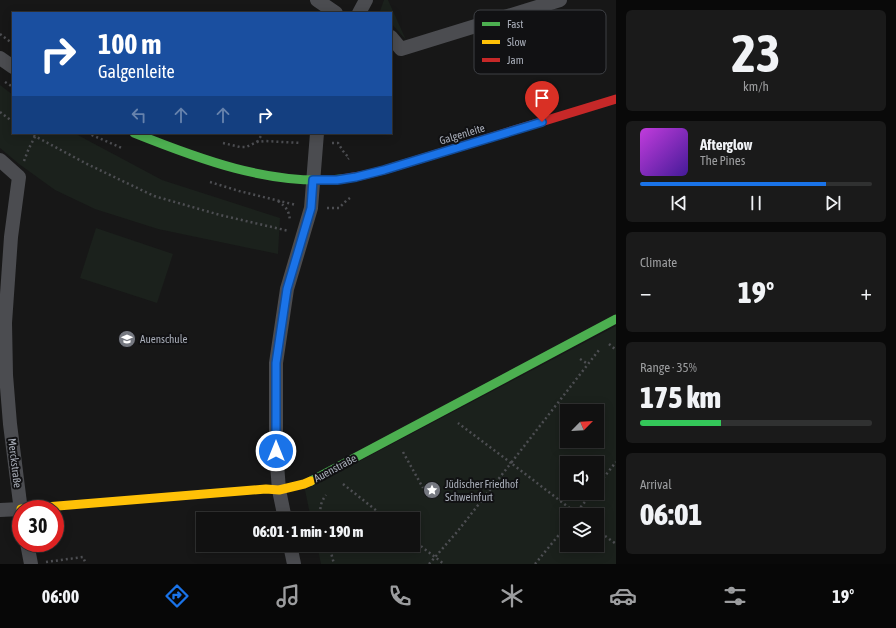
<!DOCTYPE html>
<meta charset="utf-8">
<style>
:root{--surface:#111;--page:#1a1a1a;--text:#f1f3f6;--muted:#9c9d9f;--line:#303131;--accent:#1a73e8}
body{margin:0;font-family:"Asap Condensed",sans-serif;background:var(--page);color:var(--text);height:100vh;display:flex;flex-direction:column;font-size:15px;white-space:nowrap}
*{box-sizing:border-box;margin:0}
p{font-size:13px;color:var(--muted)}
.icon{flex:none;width:22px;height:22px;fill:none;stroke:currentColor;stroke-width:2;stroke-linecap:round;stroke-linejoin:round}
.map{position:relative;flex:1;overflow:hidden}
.panel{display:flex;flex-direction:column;gap:10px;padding:10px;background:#090909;width:280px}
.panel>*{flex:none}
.guide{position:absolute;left:12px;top:12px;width:380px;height:122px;border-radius:0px;box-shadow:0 2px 10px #0003,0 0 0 1px var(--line);background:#1a4fa0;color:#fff;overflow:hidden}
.needle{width:26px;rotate:66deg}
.fabs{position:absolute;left:560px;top:404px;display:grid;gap:8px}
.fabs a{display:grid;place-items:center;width:44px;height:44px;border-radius:0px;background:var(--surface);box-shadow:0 2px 10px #0003,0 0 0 1px var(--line);font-size:20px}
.speed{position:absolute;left:12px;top:500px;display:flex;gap:8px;font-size:20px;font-weight:700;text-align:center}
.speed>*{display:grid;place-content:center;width:52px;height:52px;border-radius:50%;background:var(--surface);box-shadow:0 2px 10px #0003,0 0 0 1px var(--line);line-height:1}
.speed .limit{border:6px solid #d22;background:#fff;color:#111}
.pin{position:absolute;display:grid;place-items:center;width:34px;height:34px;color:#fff;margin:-41px -17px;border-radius:50% 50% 50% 0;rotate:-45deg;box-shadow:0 0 4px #0007}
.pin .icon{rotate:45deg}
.me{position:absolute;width:44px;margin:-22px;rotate:0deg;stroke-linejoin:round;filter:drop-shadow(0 0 3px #0008)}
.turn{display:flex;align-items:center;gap:14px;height:84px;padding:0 20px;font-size:18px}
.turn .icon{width:52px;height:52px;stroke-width:2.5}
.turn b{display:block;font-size:28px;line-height:34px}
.lanes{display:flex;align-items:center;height:38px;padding:0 20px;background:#0003;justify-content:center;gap:20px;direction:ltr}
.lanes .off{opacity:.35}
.big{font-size:30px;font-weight:800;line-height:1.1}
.panel .tile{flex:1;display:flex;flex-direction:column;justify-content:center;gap:6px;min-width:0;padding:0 14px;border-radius:6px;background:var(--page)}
.panel .dial{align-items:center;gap:0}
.dial b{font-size:52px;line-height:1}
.song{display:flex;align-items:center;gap:12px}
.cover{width:48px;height:48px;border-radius:6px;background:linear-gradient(135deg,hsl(290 70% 55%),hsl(260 70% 35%))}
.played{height:4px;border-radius:2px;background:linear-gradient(90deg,var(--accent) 80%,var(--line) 80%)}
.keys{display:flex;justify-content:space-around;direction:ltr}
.heat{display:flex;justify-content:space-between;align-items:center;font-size:22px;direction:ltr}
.charge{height:6px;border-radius:3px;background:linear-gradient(90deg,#34c759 35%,var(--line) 0)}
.trip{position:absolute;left:196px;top:512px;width:224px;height:40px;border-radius:0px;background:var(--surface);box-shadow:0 2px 10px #0003,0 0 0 1px var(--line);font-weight:800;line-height:40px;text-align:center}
.menu{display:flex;height:64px;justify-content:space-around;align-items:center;background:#070707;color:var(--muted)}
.menu .icon{width:28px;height:28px}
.menu .current{color:var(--accent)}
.menu b{font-size:18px;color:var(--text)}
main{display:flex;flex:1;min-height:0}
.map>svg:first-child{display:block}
.green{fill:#1b211c;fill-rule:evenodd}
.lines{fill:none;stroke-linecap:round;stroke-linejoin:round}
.path{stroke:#4d4e52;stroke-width:2.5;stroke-dasharray:2 3;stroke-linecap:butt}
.street{stroke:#4b4c50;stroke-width:14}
.fast{stroke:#4caf50;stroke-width:9}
.slow{stroke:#ffc107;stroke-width:9}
.jam{stroke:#c62828;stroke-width:9}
.route-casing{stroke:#114b97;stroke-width:10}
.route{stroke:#1a73e8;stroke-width:7}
.labels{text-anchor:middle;stroke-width:4;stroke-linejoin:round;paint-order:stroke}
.street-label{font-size:11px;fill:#a8adb8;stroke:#111113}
.poi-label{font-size:11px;fill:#a8adb8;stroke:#111113;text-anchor:start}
.key{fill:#111113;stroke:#3e4045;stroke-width:1}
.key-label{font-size:11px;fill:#a8adb8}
</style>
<main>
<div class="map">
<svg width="616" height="564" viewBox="0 0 616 564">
<rect width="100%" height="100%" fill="#171717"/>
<!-- green -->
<g class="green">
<path d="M384,0H388L406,40L391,23V13H382L380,11Z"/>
<path d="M0,85L13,95V133H74L162,180L280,218L278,254L158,229L95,209L55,190L19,164L0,148Z"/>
<path d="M96,228L173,254L157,303L80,278Z"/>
<path d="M616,326V564H321L317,545H413V519H311L305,490ZM567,411H597V441H567ZM567,463H597V493H567ZM567,515H597V545H567Z"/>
</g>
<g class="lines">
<!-- path -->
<g class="path">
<path d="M0,34L13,44"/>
<path d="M5,82L13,87"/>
<path d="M0,112L13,122"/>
<path d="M29,133L87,164L154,196L220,215L289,231"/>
<path d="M87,133L122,148"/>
<path d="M257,142L263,133"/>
<path d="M223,143L240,147H246L257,142L265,141L301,143"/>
<path d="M332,143H338L343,151L349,158L348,159"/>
<path d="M24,161L29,148L37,133"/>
<path d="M210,182L239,191L296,205"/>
<path d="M278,201C286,207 289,210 290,221"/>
<path d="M327,208H339L347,200L350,198"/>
<path d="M609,344L616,350"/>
<path d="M580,359L588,364"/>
<path d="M403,452L423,488"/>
<path d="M343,484L387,519"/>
<path d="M597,486L616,462"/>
<path d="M575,515L576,513L511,463L599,350"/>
<path d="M578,515L576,513L592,493"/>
<path d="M322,519C319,510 320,503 326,495"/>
<path d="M597,530L616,544"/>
<path d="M413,540L444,564"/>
<path d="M329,545L334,564"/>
<path d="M46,562L83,557L86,564"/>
<path d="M429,564L457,532L511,463L458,423"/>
<path d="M535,564L567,525"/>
</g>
<!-- street -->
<g class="street">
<path d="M317,0L336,13"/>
<path d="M359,13L366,0"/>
<path d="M391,37L401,49L560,0"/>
<path d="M0,58L13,67"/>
<path d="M0,160L19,177L11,237L5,323L6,375L10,424L21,511"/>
<path d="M0,510L21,509"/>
<path d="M285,519L279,490L276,451V363L287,289L311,208L317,133"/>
<path d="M27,543L31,564"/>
<path d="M290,545L294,564"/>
</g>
<!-- fast -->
<g class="fast">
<path d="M134,133C199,159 270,186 342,179"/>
<path d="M311,481L616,319"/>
</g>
<!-- slow -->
<path class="slow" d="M21,509L266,489L279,490L304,484L311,481"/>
<!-- jam -->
<path class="jam" d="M342,179L360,176L384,170L616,99"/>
</g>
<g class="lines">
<!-- route casing -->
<g class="route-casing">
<path id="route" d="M276,451V363L287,289L311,208L313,180H337L356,177L384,170L542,122"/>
</g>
<!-- route -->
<use href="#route" class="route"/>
</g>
<!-- icons -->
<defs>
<g id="school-disc" transform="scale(0.9)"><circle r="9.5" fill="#757880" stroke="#111113"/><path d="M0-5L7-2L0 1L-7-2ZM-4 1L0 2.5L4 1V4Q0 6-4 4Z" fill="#fff"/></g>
<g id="sight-disc" transform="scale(0.9)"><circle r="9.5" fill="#757880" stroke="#111113"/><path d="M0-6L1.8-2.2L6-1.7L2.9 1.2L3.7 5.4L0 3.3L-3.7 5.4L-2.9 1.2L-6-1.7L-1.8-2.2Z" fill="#fff"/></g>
</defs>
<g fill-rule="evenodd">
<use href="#school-disc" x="127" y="339"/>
<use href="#sight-disc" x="432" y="490"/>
</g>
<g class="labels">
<!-- street labels -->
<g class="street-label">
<text transform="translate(462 134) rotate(-17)" y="4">Galgenleite</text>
<text transform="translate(15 463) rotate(83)" y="4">Merckstraße</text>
<text transform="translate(335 468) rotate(-28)" y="4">Auenstraße</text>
</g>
<!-- poi labels -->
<g class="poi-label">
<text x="140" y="343">Auenschule</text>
<text x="445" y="488">Jüdischer Friedhof<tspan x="445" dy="13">Schweinfurt</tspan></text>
</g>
</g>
<!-- legend -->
<rect x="474" y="10" width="132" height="64" rx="6" class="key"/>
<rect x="482" y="22" width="18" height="4" fill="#4caf50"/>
<rect x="482" y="40" width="18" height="4" fill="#ffc107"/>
<rect x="482" y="58" width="18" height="4" fill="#c62828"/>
<g class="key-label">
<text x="507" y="28">Fast</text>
<text x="507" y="46">Slow</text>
<text x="507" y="64">Jam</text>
</g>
</svg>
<div class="fabs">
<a><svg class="needle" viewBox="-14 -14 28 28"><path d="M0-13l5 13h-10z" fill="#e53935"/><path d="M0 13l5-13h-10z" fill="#9c9d9f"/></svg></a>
<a><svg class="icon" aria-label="sound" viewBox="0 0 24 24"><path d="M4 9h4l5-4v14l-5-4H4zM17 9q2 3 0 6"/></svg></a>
<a><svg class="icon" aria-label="layers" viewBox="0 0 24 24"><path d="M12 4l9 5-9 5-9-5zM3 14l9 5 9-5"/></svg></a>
</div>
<div class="speed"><div class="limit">30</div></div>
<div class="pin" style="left:542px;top:122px;background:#d93025"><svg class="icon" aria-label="arrive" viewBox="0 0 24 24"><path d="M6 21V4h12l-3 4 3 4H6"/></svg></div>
<svg class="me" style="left:276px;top:451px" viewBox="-20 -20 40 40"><circle r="17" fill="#1a73e8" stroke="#fff" stroke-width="3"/><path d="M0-11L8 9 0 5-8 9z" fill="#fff"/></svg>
<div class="trip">06:01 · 1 min · 190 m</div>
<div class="guide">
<div class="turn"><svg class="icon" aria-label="right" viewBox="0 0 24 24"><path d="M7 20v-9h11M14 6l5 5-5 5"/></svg><div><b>100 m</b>Galgenleite</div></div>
<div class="lanes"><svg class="icon off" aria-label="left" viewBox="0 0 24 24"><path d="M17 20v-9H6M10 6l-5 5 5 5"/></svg><svg class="icon off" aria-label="ahead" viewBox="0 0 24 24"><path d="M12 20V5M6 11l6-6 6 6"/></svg><svg class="icon off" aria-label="ahead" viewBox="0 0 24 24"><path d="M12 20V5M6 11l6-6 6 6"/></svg><svg class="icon" aria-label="right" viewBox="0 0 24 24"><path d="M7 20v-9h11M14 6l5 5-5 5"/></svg></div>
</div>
</div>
<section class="panel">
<div class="tile dial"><b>23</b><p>km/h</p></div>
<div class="tile">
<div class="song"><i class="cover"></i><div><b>Afterglow</b><p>The Pines</p></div></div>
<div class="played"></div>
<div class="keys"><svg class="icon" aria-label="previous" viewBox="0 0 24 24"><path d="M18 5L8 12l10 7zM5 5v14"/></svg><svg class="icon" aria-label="pause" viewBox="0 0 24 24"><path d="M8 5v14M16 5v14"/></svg><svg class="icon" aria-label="next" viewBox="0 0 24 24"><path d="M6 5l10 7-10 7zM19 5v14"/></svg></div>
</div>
<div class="tile"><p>Climate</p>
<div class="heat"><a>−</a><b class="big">19°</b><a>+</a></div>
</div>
<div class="tile"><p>Range · 35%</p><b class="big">175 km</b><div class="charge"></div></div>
<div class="tile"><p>Arrival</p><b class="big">06:01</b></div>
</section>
</main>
<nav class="menu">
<b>06:00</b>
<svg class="icon current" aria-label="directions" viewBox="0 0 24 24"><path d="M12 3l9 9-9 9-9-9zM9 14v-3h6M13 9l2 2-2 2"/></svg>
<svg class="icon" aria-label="music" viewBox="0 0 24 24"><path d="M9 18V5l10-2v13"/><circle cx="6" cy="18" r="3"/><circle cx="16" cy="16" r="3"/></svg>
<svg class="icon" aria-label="phone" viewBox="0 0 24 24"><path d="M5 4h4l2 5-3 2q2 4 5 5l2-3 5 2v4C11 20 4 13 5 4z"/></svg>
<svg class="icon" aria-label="climate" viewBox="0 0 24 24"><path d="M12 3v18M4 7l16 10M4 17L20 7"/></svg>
<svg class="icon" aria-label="car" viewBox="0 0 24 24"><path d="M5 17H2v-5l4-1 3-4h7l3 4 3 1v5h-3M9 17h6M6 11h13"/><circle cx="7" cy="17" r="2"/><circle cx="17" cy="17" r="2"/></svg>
<svg class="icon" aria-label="filters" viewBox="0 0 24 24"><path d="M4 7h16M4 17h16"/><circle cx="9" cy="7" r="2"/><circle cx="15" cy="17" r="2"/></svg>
<b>19°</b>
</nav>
